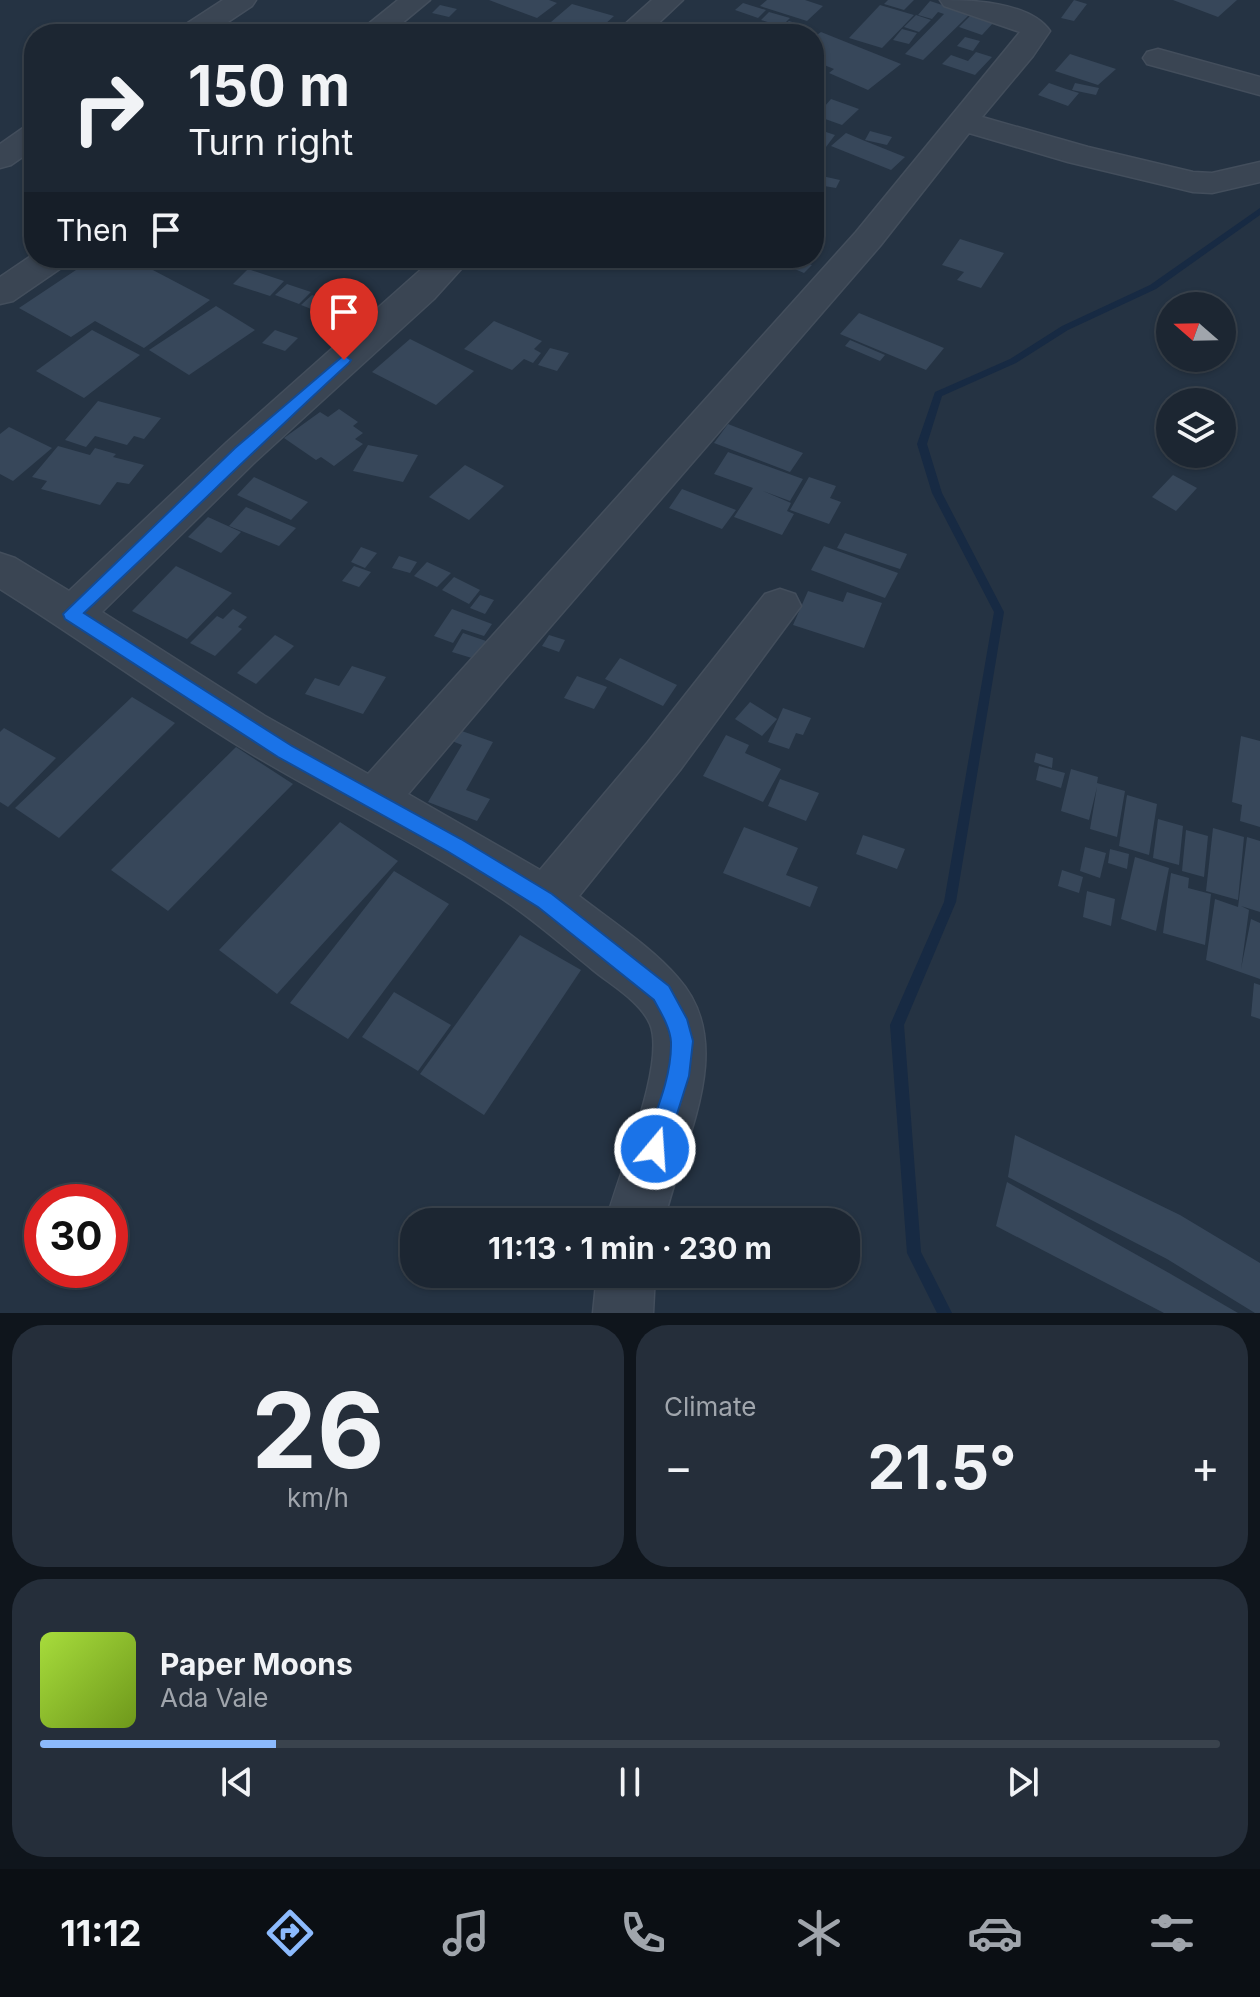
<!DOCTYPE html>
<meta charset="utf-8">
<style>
:root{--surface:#1c2632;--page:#252e3a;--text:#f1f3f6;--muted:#a0a5ac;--line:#3a434d;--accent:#8cbafd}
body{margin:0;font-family:Inter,sans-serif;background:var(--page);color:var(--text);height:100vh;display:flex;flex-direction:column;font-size:30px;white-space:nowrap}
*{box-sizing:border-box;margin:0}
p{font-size:26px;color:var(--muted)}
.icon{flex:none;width:44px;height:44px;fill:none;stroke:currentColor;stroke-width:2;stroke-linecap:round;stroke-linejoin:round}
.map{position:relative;height:1313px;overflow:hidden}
.side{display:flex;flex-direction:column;gap:12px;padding:12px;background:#0f151c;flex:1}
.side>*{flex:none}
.guide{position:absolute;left:24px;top:24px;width:800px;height:244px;border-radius:32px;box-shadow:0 2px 6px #0004,0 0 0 2px var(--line);background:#1c2632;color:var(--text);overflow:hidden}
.needle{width:52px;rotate:290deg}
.buttons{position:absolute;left:1156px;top:292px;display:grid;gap:16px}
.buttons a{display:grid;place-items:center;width:80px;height:80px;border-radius:50%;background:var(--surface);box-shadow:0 2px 6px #0004,0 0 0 2px var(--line);font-size:40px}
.speed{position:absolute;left:24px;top:1184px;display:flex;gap:16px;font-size:40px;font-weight:700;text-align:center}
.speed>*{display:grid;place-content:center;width:104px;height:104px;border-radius:50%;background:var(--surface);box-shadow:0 2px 6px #0004,0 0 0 2px var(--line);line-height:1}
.speed .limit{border:12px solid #d22;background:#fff;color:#111}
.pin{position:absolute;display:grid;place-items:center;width:68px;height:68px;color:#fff;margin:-82px -34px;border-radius:50% 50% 50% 0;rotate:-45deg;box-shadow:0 0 8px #0007}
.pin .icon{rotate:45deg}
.me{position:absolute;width:88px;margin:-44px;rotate:18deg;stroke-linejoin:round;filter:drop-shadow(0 0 6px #0008)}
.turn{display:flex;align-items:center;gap:28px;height:168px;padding:0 32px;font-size:36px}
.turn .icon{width:104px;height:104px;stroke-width:2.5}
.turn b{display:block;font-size:56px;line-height:68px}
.then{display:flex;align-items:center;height:76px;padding:0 32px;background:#0003;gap:16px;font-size:30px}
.big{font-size:60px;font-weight:700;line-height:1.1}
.side .tile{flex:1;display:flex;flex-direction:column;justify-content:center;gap:12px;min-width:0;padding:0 28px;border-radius:32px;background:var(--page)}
.side .dial{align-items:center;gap:0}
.dial b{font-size:104px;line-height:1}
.song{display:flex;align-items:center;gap:24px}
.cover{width:96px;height:96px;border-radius:12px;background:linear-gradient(135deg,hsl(80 70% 55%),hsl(80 70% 35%))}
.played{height:8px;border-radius:4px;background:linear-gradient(90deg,var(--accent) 20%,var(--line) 20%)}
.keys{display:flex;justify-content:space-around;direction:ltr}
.heat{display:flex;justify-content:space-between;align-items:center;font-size:44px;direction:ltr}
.side .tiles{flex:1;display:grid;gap:12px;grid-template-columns:1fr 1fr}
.tile:last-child{grid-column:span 2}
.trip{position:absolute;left:400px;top:1208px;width:460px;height:80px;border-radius:32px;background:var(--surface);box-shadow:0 2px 6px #0004,0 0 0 2px var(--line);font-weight:700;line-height:80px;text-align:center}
.tab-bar{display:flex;height:128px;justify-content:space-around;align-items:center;background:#0b0f14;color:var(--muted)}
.tab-bar .icon{width:56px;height:56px}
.tab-bar .current{color:var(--accent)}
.tab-bar b{font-size:36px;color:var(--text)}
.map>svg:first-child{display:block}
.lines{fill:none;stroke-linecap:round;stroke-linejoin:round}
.stream{fill:#172a43;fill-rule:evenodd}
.building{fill:#37475a}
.minor-casing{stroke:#434e5c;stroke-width:3}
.minor{fill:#3a4553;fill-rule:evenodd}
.route{fill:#1a73e8;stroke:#114b97;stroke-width:2}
</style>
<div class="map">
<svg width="1260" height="1313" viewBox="0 0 1260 1313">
<rect width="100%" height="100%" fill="#253343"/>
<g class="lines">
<!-- stream -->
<path class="stream" d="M1260,208V215L1156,289L1068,330L1016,363L942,396L927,444L942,493L1004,612L956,902L904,1025L921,1252L952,1313H937L907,1253L890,1025L944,902L994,612L932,493L917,444L935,392L1010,359L1062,326L1150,285Z"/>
</g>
<!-- building -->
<g class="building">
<path d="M489,0H549L557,3L537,18Z"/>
<path d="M767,0H805L823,6L807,21L760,6Z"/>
<path d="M888,0H914L904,10L884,4Z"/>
<path d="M1074,0L1087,4L1074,21L1061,18Z"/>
<path d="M1173,0H1237L1218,17Z"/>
<path d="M930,1L970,14L923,60L905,54L944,14L938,12L932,19L918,15Z"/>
<path d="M743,3L766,10L758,18L735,10Z"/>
<path d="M572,4L614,16L594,34L551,22Z"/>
<path d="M440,5L457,9L449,17L432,13Z"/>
<path d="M880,5L914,15L882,48L849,38Z"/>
<path d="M769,12L790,18L782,26L789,21L802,25L794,34H773L770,32L777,25L761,20Z"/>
<path d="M916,15L931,20L919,32L904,27Z"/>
<path d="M971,15L994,22L982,35L959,27Z"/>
<path d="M538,22L568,34H521Z"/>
<path d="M465,24L491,34H450Z"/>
<path d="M902,29L917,33L909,44L893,40Z"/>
<path d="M821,32L901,64L868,90L829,73L834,69L814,61V37Z"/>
<path d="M965,37L980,41L973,51L957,46Z"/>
<path d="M976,52L992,57L975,75L942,64L951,55L968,61Z"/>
<path d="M1070,54L1116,69L1098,85L1055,71Z"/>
<path d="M1049,83L1066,89L1079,93L1068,106L1038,95Z"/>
<path d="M1075,83L1099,88L1096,95L1072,90Z"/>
<path d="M831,99L859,109L842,125L814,115V109L819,104L825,106Z"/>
<path d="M814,128L835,135L826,147L814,143Z"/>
<path d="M870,131L892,137L887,145L865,140Z"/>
<path d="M846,133L865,141L905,157L891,170L831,146Z"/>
<path d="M822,176L840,180L836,188L818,185Z"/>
<path d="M960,239L1004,253L981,288L957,280L964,272L942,265Z"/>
<path d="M94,258H130L210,300L144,348L95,321L71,337L19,308Z"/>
<path d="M789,258H794L812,265L804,273L783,264Z"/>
<path d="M248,269L284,281L270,296L233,284Z"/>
<path d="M287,284L311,292L299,304L275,295Z"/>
<path d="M312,295L335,304L324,314L301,305Z"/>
<path d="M216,306L255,330L189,375L149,350Z"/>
<path d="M337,306L340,308L361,317L345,331L334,326L340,320L327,315Z"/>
<path d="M859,313L944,348L926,370L840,334Z"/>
<path d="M494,321L542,341L534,349L541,353L533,363L524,359L512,370L464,349Z"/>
<path d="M92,330L140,355L84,398L36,371Z"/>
<path d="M275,330L298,338L285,351L262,343Z"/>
<path d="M410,339L474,371L436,405L372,372Z"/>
<path d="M850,340L885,355L880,361L845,346Z"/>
<path d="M550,348L569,353L557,371L538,365Z"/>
<path d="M98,401L161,418L144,439L134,436L127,445L95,436L86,447L65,440Z"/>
<path d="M339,409L358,422L353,426L363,433L355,439L363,444L334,466L321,457L316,460L284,438L320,412L328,417Z"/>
<path d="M728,424L803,453L790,472L714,443Z"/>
<path d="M9,427L52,448L13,481L0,474V434Z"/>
<path d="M368,445L418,455L403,482L353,471Z"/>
<path d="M58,446L90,455L95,448L116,454L113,457L144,465L129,484L117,482L100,505L41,489L47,481L32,477Z"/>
<path d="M728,452L803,479L790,501L763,491L791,503L787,511L794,514L782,535L734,517L753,488L714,474Z"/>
<path d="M465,465L504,486L469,520L429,497Z"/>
<path d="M1173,475L1197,488L1176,511L1152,497Z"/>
<path d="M254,477L308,502L291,520L237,495Z"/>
<path d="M809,477L836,486L830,498L841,502L829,524L790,510Z"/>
<path d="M682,489L736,510L722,529L669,508Z"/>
<path d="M246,507L296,528L279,546L229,526Z"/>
<path d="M208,517L241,532L221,553L188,537Z"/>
<path d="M845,533L907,554L900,569L837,548Z"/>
<path d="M824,546L898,573L885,598L811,570Z"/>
<path d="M361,547L377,553L365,568L351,562Z"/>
<path d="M399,556L417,562L410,573L392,568Z"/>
<path d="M427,562L451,573L437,587L414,576Z"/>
<path d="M176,566L232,593L187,639L132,611Z"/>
<path d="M354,566L371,572L359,587L342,581Z"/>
<path d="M454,577L480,590L469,604L442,590Z"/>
<path d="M808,591L843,602L847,592L882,603L864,648L793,625Z"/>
<path d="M480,595L494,600L485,614L470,608Z"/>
<path d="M233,609L247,617L238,627L242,629L215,656L190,643L217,616L223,619Z"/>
<path d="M452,609L492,624L484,636L462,629L453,643L434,636Z"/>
<path d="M463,633L486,641L475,659L452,652Z"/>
<path d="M275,635L294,646L256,684L237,673Z"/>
<path d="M549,635L565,640L559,652L542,646Z"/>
<path d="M620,658L677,685L663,706L605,679Z"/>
<path d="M352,666L386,677L363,714L305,694L315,678L339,686Z"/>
<path d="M577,676L607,687L594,709L564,698Z"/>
<path d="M132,697L175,723L59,838L15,808Z"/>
<path d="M750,702L777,719L762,736L735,719Z"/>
<path d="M783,708L811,718L803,735L796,733L789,749L768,742Z"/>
<path d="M4,728L56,758L8,807L0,802V732Z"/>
<path d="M459,730L493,742L466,790L490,799L477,821L428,802L462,745L452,741Z"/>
<path d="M726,735L749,745L745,753L781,769L763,802L703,776Z"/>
<path d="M1241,736L1260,741V827L1240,821L1242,805L1232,802Z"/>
<path d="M236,747L293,784L168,911L111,870Z"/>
<path d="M1036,753L1053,758L1052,768L1034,762Z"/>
<path d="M1039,766L1065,773L1061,788L1036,780Z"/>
<path d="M1071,769L1098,777L1097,783L1125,791L1117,837L1090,829L1097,787L1089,820L1061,811Z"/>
<path d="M780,779L819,793L806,821L768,806Z"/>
<path d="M1127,795L1157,804L1149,855L1119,846Z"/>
<path d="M1158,819L1183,826L1179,865L1153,858Z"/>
<path d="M340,822L398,861L277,994L219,950Z"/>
<path d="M744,827L798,848L786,875L818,887L810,907L723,873Z"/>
<path d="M1213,828L1244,837L1238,900L1206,891Z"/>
<path d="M1186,830L1208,836L1204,877L1182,871Z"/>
<path d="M863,835L905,849L897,869L856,854Z"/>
<path d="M1247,837L1260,841V912L1241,906L1249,910L1241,969L1251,919L1260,923V979L1206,960L1215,899L1238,907Z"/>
<path d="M1085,847L1106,853L1100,878L1080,871Z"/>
<path d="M1110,849L1129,854L1127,869L1108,863Z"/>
<path d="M1135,857L1169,868L1156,931L1121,919Z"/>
<path d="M1062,870L1083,877L1079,893L1058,886Z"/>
<path d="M394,871L449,904L348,1039L290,1003Z"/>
<path d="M1171,873L1189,878L1188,888L1211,894L1205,945L1163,933Z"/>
<path d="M1087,891L1115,899L1111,926L1083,917Z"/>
<path d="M520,935L581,970L484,1115L420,1074Z"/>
<path d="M1254,983L1260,985V1019L1251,1016Z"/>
<path d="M394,992L451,1025L418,1071L362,1037Z"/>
<path d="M1015,1135L1180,1215L1260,1263V1313H1255L1167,1259L1008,1177Z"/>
<path d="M1007,1182L1169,1273L1238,1313H1164L996,1226Z"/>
</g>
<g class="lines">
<!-- minor casing -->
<g class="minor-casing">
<g id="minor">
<path d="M223,0H256L252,6L210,34H175L180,28Z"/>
<path d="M398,0H430L389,34H356Z"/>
<path d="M652,0H683L647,34H614Z"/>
<path d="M940,0C972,0 1030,2 1050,31L1033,56L982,117L1088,147L1193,172L1212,173L1260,162V182L1212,193L1193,192L1068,162L969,133L880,246L506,678L408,794L540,870L648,742L765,594L780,589L795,594L801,606L680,770L579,896C610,920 654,949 678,978C740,1047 680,1146 664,1222H606C617,1177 667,1064 650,1024C640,1001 611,985 593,970C562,945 532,918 498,896C414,840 323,798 237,745C157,695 80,639 0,589V553L15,558L69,591L227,442L434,258H471L434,299L255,462L102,612L265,716L368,774L856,232L1020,32L944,6Z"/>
<path d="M1158,49L1260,77V95L1147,64L1143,58L1147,52Z"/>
<path d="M34,126V149L11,165L0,168V144L23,128Z"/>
<path d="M34,254V258H69L64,266L13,301L0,304V277Z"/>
<path d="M597,1274H655L653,1313H593Z"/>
</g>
</g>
<!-- minor -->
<use href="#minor" class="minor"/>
</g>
<!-- route -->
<path class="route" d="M344,355L351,360L349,363C259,445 173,531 84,613L292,746L461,839L552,894L669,986L687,1019L693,1041L689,1076L666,1149L663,1157L655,1160L646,1157L643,1149C654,1116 672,1078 671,1042C670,1027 661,1013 654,1000L538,907L447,851L278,757L65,619L63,614L235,448Z"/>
</svg>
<div class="buttons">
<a><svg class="needle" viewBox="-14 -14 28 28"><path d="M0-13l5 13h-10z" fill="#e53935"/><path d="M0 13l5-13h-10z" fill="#a0a5ac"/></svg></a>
<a><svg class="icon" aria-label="layers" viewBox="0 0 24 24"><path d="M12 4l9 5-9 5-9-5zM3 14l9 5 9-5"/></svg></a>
</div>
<div class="speed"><div class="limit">30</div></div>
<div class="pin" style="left:344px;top:360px;background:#d93025"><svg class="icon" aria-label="arrive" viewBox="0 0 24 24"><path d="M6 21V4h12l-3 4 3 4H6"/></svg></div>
<svg class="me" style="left:655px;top:1149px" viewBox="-20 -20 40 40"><circle r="17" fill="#1a73e8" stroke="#fff" stroke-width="3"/><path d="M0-11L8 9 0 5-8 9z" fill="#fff"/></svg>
<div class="trip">11:13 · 1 min · 230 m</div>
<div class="guide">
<div class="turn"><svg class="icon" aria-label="right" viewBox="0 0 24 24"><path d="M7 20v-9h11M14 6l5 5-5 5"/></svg><div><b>150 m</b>Turn right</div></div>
<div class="then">Then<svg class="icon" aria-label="arrive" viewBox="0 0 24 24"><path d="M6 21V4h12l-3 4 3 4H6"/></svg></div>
</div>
</div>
<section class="side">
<div class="tiles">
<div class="tile dial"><b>26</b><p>km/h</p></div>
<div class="tile"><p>Climate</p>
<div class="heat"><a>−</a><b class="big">21.5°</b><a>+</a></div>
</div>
<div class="tile">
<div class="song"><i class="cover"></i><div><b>Paper Moons</b><p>Ada Vale</p></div></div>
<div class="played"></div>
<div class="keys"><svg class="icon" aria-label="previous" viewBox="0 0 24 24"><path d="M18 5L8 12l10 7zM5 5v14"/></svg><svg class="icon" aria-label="pause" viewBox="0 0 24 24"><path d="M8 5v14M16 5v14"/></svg><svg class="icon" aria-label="next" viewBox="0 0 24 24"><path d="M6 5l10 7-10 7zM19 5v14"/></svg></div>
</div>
</div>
</section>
<nav class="tab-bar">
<b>11:12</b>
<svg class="icon current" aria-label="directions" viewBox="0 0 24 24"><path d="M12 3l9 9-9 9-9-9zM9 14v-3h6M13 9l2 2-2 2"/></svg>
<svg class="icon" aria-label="music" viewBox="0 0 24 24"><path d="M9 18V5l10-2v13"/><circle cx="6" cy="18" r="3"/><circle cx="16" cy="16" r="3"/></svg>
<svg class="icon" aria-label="phone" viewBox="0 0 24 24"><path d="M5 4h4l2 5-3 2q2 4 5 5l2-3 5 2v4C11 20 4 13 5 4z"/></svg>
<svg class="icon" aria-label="climate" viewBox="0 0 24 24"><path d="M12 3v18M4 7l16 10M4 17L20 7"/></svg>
<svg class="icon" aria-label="car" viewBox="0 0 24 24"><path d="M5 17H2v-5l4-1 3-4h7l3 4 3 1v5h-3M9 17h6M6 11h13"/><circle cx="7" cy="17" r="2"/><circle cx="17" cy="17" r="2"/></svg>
<svg class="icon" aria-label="filters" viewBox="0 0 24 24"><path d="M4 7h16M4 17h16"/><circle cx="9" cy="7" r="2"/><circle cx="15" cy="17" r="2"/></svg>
</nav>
